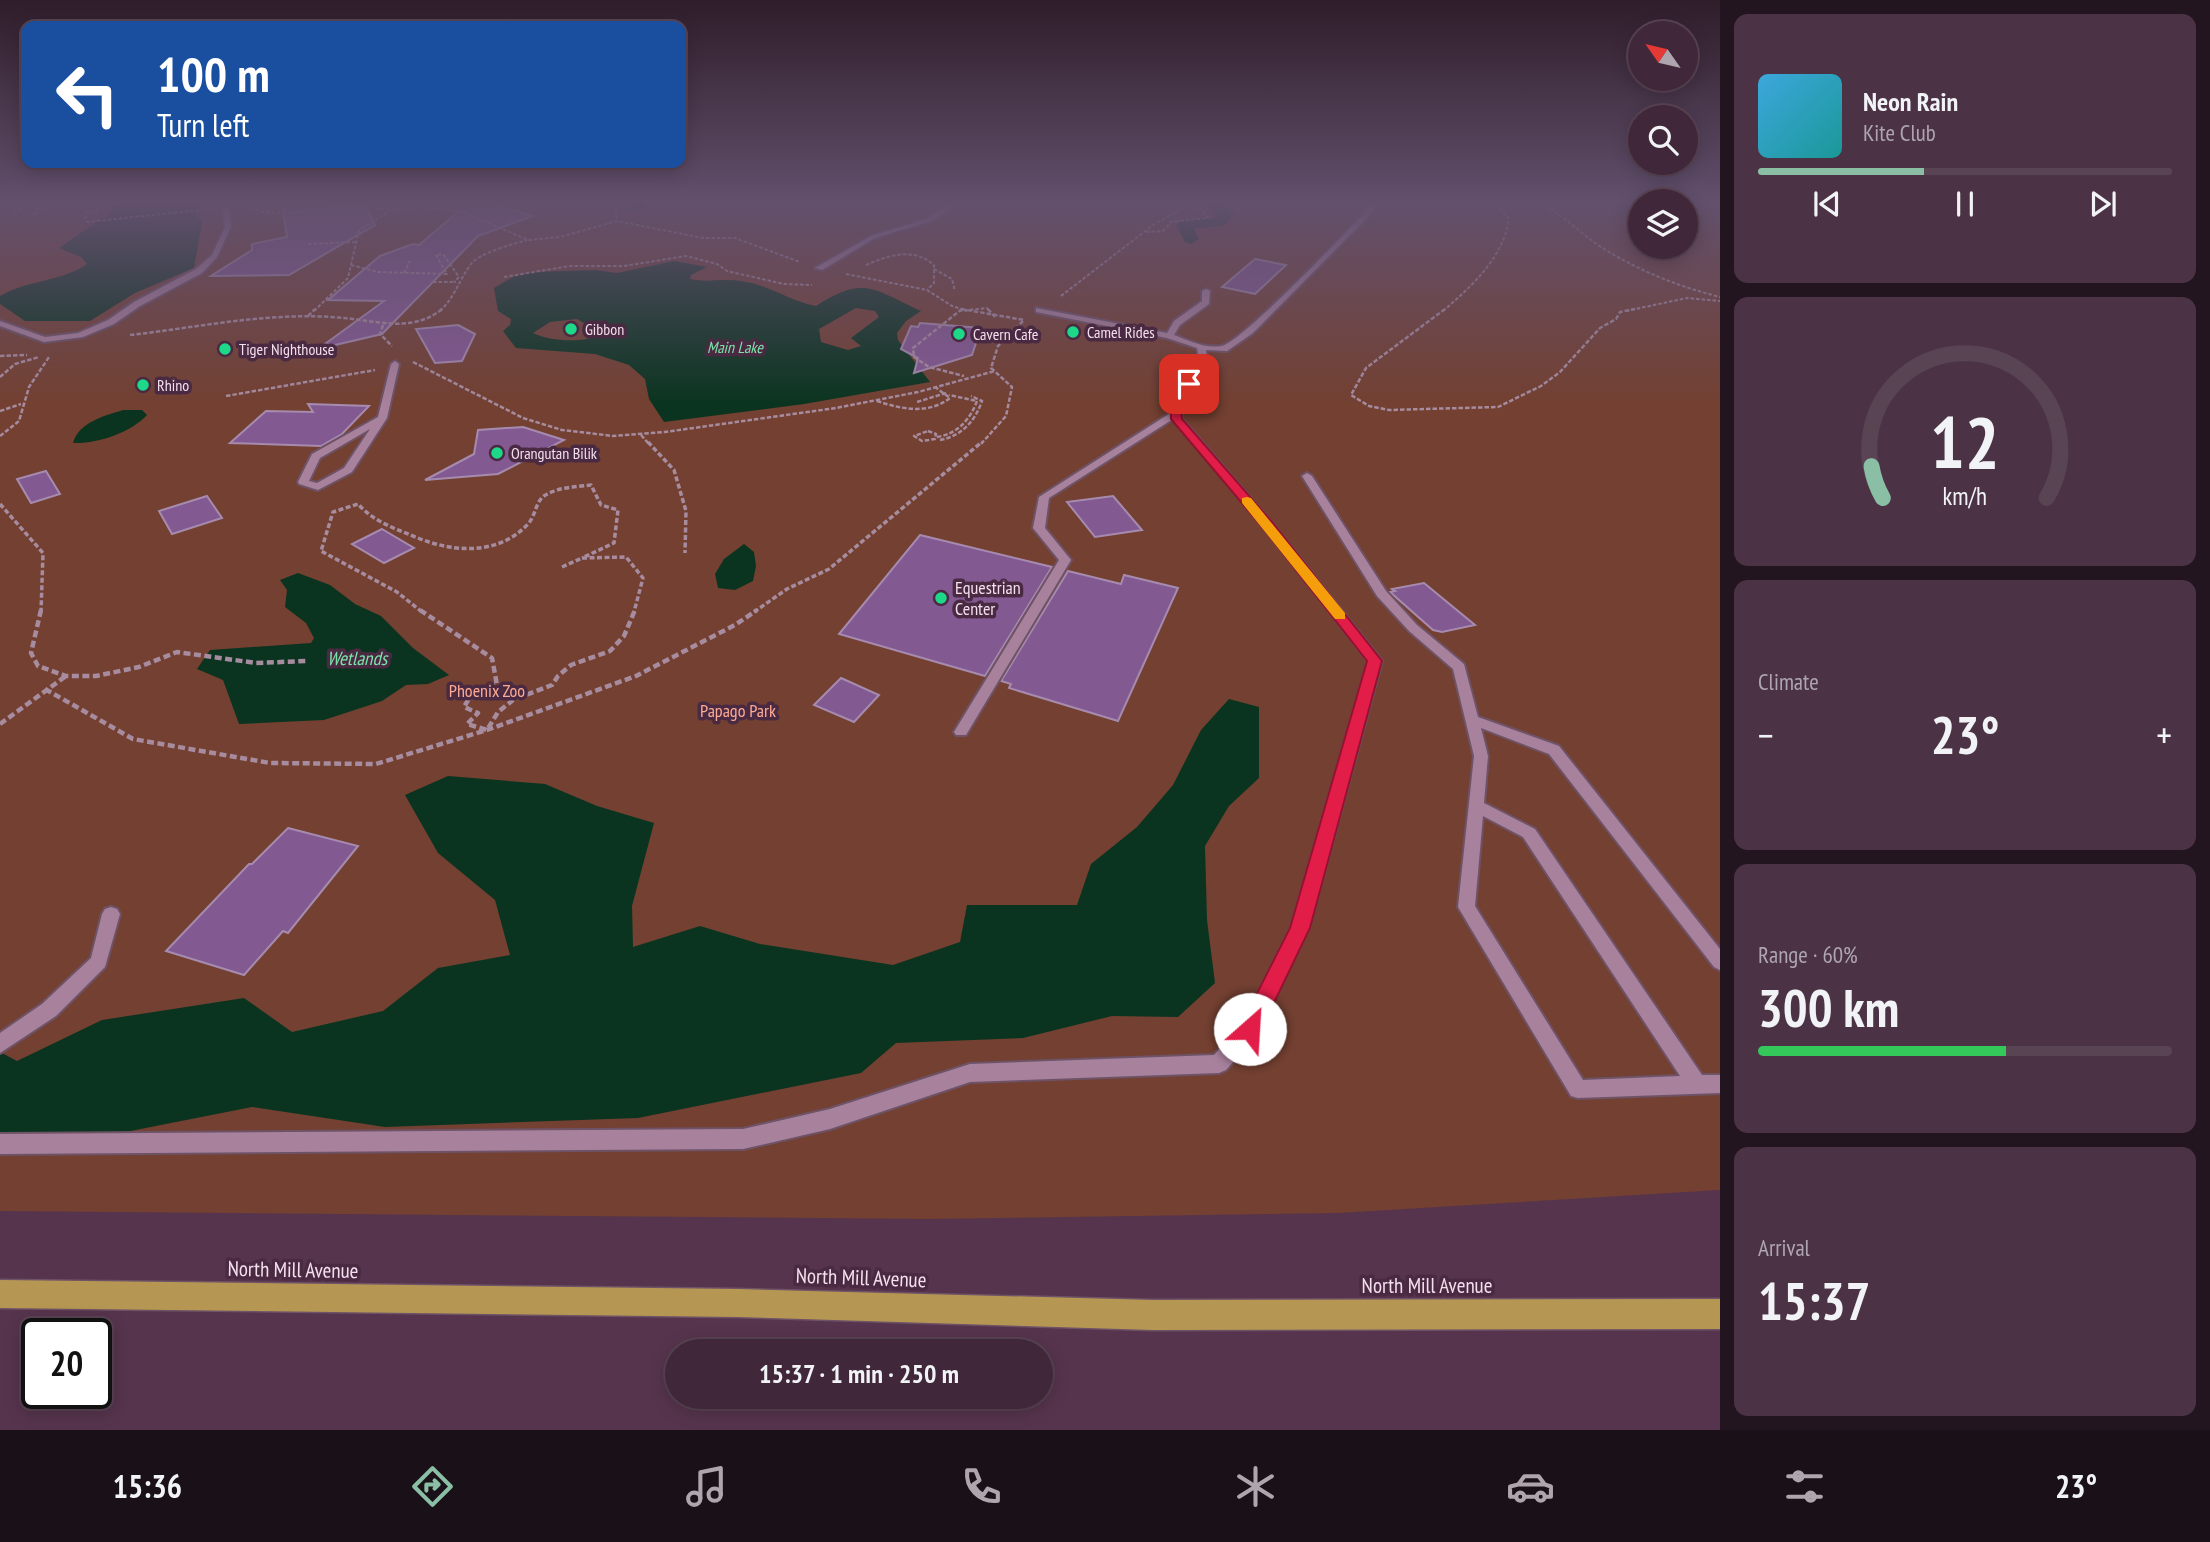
<!DOCTYPE html>
<meta charset="utf-8">
<style>
:root{--surface:#40273a;--page:#4b3345;--text:#f1f3f6;--muted:#aea5af;--line:#594454;--accent:#8abfa5}
body{margin:0;font-family:"PT Sans Narrow",sans-serif;background:var(--page);color:var(--text);height:100vh;display:flex;flex-direction:column;font-size:26px;white-space:nowrap}
*{box-sizing:border-box;margin:0}
p{font-size:23px;color:var(--muted)}
.icon{flex:none;width:38px;height:38px;fill:none;stroke:currentColor;stroke-width:2;stroke-linecap:round;stroke-linejoin:round}
.map{position:relative;flex:1;overflow:hidden}
.side{display:flex;flex-direction:column;gap:14px;padding:14px;background:#231520;width:490px}
.side>*{flex:none}
.guide{position:absolute;left:21px;top:21px;width:665px;height:147px;border-radius:14px;box-shadow:0 4px 18px #0003,0 0 0 2px var(--line);background:#1a4fa0;color:#fff;overflow:hidden}
.needle{width:46px;rotate:304deg}
.buttons{position:absolute;left:1628px;top:21px;display:grid;gap:14px}
.buttons a{display:grid;place-items:center;width:70px;height:70px;border-radius:50%;background:var(--surface);box-shadow:0 4px 18px #0003,0 0 0 2px var(--line);font-size:35px}
.speed{position:absolute;left:21px;top:1318px;display:flex;gap:14px;font-size:35px;font-weight:700;text-align:center}
.speed>*{display:grid;place-content:center;width:91px;height:91px;border-radius:50%;background:var(--surface);box-shadow:0 4px 18px #0003,0 0 0 2px var(--line);line-height:1}
.speed .limit{border:4px solid #111;border-radius:10px;background:#fff;color:#111}
.pin{position:absolute;display:grid;place-items:center;width:60px;height:60px;color:#fff;margin:-30px;border-radius:14px;box-shadow:0 4px 10px #0006}
.me{position:absolute;width:77px;margin:-38px;rotate:26deg;stroke-linejoin:round;filter:drop-shadow(0 0 5px #0008)}
.turn{display:flex;align-items:center;gap:24px;height:147px;padding:0 21px;font-size:32px}
.turn .icon{width:91px;height:91px;stroke-width:2.5}
.turn b{display:block;font-size:49px;line-height:60px}
.big{font-size:52px;font-weight:700;line-height:1.1}
.side .widget{flex:1;display:flex;flex-direction:column;justify-content:center;gap:10px;min-width:0;padding:0 24px;border-radius:14px;background:var(--page)}
.side .dial{align-items:center;gap:0}
.dial svg{height:182px;overflow:visible;fill:none;stroke:var(--line);stroke-width:7;stroke-linecap:round;text-anchor:middle}
.dial text{fill:var(--text);stroke:none}
.song{display:flex;align-items:center;gap:21px}
.cover{width:84px;height:84px;border-radius:10px;background:linear-gradient(135deg,hsl(200 70% 55%),hsl(180 70% 35%))}
.played{height:7px;border-radius:4px;background:linear-gradient(90deg,var(--accent) 40%,var(--line) 40%)}
.keys{display:flex;justify-content:space-around;direction:ltr}
.heat{display:flex;justify-content:space-between;align-items:center;font-size:38px;direction:ltr}
.charge{height:10px;border-radius:5px;background:linear-gradient(90deg,#34c759 60%,var(--line) 0)}
.trip{position:absolute;left:665px;top:1339px;width:388px;height:70px;border-radius:35px;background:var(--surface);box-shadow:0 4px 18px #0003,0 0 0 2px var(--line);font-weight:700;line-height:70px;text-align:center}
.tabs{display:flex;height:112px;justify-content:space-around;align-items:center;background:#1a1017;color:var(--muted)}
.tabs .icon{width:49px;height:49px}
.tabs .on{color:var(--accent)}
.tabs b{font-size:32px;color:var(--text)}
main{display:flex;flex:1;min-height:0}
.map>svg:first-child{display:block}
.green{fill:#734031}
.water{fill:#0a341f;fill-rule:evenodd}
.lines{fill:none;stroke-linecap:round;stroke-linejoin:round}
.canal{fill:#0a341f;fill-rule:evenodd}
.building{fill:#835992;stroke:#a68baf;stroke-width:2}
.lane-casing{stroke:#6e5266;stroke-width:4}
.primary-casing{stroke:#6e5266;stroke-width:3}
.path-far3{stroke:#a78c9f;stroke-width:2;stroke-dasharray:3.5 2;stroke-linecap:butt}
.path-far2{stroke:#a78c9f;stroke-width:2.5;stroke-dasharray:4.5 2;stroke-linecap:butt}
.path-far1{stroke:#a78c9f;stroke-width:3.5;stroke-dasharray:5 2.5;stroke-linecap:butt}
.path{stroke:#a78c9f;stroke-width:4.5;stroke-dasharray:7 3.5;stroke-linecap:butt}
.lane{fill:#a8819c;fill-rule:evenodd}
.primary{fill:#b59753;fill-rule:evenodd}
.route{fill:#e11d48;stroke:#92132f;stroke-width:2}
.slow{fill:#f59e0b}
.poi-dot{fill:#1dd888;stroke:#4a2a42;stroke-width:2.5}
.labels{text-anchor:middle;stroke-width:7;stroke-linejoin:round;paint-order:stroke}
.far-poi-label{font-size:16px;fill:#f4dfed;stroke:#4a2a42;text-anchor:start}
.far-water-label{font-size:16px;font-style:italic;fill:#7ae3a8;stroke:#4a2a42}
.poi-label{font-size:18px;fill:#f4dfed;stroke:#4a2a42;text-anchor:start}
.park-label{font-size:18px;fill:#feab93;stroke:#4a2a42}
.water-label{font-size:19px;font-style:italic;fill:#7ae3a8;stroke:#4a2a42}
.near-street-label{font-size:21px;fill:#f4dfed;stroke:#4a2a42}
</style>
<main>
<div class="map">
<svg width="1720" height="1430" viewBox="0 0 1720 1430">
<rect width="100%" height="100%" fill="#56344d"/>
<!-- green -->
<path class="green" d="M0,204H1640V247H1685V204H1720V1190L1338,1213L928,1219L0,1211Z"/>
<!-- water -->
<g class="water">
<path d="M114,204H204L195,212L202,223L194,268L135,293L90,321H25L0,304V296C27,280 61,282 87,264L81,257L59,248L110,213Z"/>
<path d="M674,261L707,267L691,275L690,279C708,283 724,278 741,281C767,284 790,301 816,306C864,274 875,290 921,311L906,321L897,333L898,340L930,382L804,404L664,422L649,399L645,379L629,365L595,354L516,348L503,331L510,325L511,319L498,311L494,288L513,277L534,272L595,270L617,273ZM856,308L875,311L879,317L851,338L861,346L848,350L821,342L819,329ZM577,319L603,334C585,343 552,342 533,333L550,322Z"/>
<path d="M123,410H142L147,415C130,433 97,444 73,443C79,422 104,416 123,410Z"/>
<path d="M744,544L754,552L756,566L753,581L735,590L718,588L715,574L724,559Z"/>
<path d="M298,573L330,585L355,604L381,616L413,648L449,675L428,684L406,685L382,701L324,720L239,724L223,680L197,669L210,650L311,643L314,638L306,623L285,607L287,590L280,580Z"/>
<path d="M1229,699L1259,707V778L1229,806L1205,846L1207,920L1215,983L1178,1017L1112,1016L1023,1038L896,1043L861,1073L638,1118L385,1127L252,1107L90,1139L0,1135V1052L17,1061L102,1020L244,998L292,1032L383,1011L438,968L510,955L495,900L438,853L405,795L448,776L545,784L597,806L654,823L632,906L633,947L700,926L760,944L893,965L960,942L967,905H1077L1091,864L1137,827L1173,785L1201,730Z"/>
</g>
<g class="lines">
<!-- canal -->
<g class="canal">
<path d="M631,204H645V207L638,211L633,210Z"/>
<path d="M1206,204H1223L1234,214L1225,225L1194,229L1199,239L1191,244L1185,242L1176,225L1184,220L1215,218L1218,215Z"/>
</g>
</g>
<!-- building -->
<g class="building">
<path d="M282,204H336L367,209L375,225L289,275L211,276L252,250V244L287,237Z"/>
<path d="M467,204H494L533,216L478,236L382,334L318,349L384,301L328,300L380,256L413,244L419,245Z"/>
<path d="M1255,259L1286,265L1255,294L1222,287Z"/>
<path d="M920,323L981,328L972,355L914,373L918,358L901,349L911,326L918,327Z"/>
<path d="M458,325L475,334L462,361L435,363L416,329Z"/>
<path d="M308,404L369,406L342,434L321,446L230,443L266,411L313,412Z"/>
<path d="M523,427L564,440L498,474L425,480L474,454L478,430Z"/>
<path d="M46,471L60,494L31,503L17,479Z"/>
<path d="M207,496L222,518L172,534L159,511Z"/>
<path d="M1113,496L1142,530L1095,537L1067,502Z"/>
<path d="M382,529L414,548L384,563L352,544Z"/>
<path d="M920,535L1052,567L985,676L839,634Z"/>
<path d="M1068,571L1121,584L1124,575L1178,588L1118,721L1009,688L1011,684L1001,681Z"/>
<path d="M1424,583L1475,625L1442,632L1433,630L1390,592L1395,591L1392,589Z"/>
<path d="M841,678L879,695L854,722L814,705Z"/>
<path d="M288,828L358,846L288,933L283,931L244,975L166,951L249,864H252Z"/>
</g>
<g class="lines">
<!-- lane casing -->
<g class="lane-casing">
<g id="lane">
<path d="M950,204H958L931,221L875,238L822,270L815,268L871,236L927,219Z"/>
<path d="M1370,204H1376L1368,217L1253,333L1227,351L1206,350L1208,367L1180,400L1182,419L1272,523L1382,661L1309,928L1257,1035L1226,1070L1219,1073L970,1082L830,1129L743,1149L0,1154V1134L743,1129L830,1109L970,1064L1214,1055L1243,1023L1291,928L1368,661L1264,527L1173,419L1049,498L1045,528L1071,560L966,735H956L954,732L1059,560L1033,528L1039,497L1172,412L1170,400L1200,367L1197,348L1167,338L1036,312V308L1167,333L1174,321L1202,301V291L1206,289L1210,291L1209,304L1180,325L1174,335C1188,340 1205,349 1221,346C1241,343 1342,236 1363,215Z"/>
<path d="M226,208L229,210L231,227L217,257L202,273L140,306L114,324L83,337L44,342L0,326V321L45,337L78,333L108,320L134,302L196,269L212,255L225,227L223,210Z"/>
<path d="M395,361L399,364L387,418L352,472L318,490L299,484L298,482L312,454L378,417L391,364ZM370,429L344,468L317,483L309,481L320,458Z"/>
<path d="M1307,473L1312,476L1386,591L1417,625L1464,664L1478,717L1559,746L1720,949V970L1714,967L1549,754L1481,728L1488,756L1484,803L1535,829L1702,1075H1720V1093L1578,1098L1571,1096L1458,907L1474,756L1453,669L1409,631L1377,596L1302,476ZM1483,816L1523,837L1680,1076L1583,1080L1475,906Z"/>
<path d="M111,907L117,909L120,914L105,967L56,1016L0,1053V1033L42,1004L91,958L102,914L105,909Z"/>
</g>
</g>
<!-- primary casing -->
<g class="primary-casing">
<path id="primary" d="M0,1280L738,1289L1153,1300L1720,1299V1329L1153,1330L738,1317L0,1308Z"/>
</g>
<!-- path-far3 -->
<g class="path-far3">
<path d="M615,204L617,221"/>
<path d="M1540,204C1564,214 1579,233 1601,247C1639,271 1677,286 1720,297"/>
<path d="M245,206L263,212L291,213L355,205L391,210L416,207L441,209L463,212L528,240L560,237L617,221L703,238H735L800,262"/>
<path d="M14,214L29,204"/>
<path d="M34,215L38,209L82,204"/>
<path d="M85,219L87,212L97,211L98,204"/>
<path d="M86,222L210,209"/>
<path d="M1146,232L1163,231L1171,222L1208,218L1200,209L1188,204"/>
<path d="M308,244L356,242"/>
<path d="M351,265L378,272L447,274L436,255L443,254L459,277L454,282"/>
<path d="M866,265C889,255 913,247 934,265V283L927,290"/>
<path d="M934,269L952,279L955,291"/>
<path d="M404,273L410,261"/>
<path d="M846,274L927,290L952,306L967,311"/>
<path d="M504,277L570,266H624L686,256L717,264L727,271L784,284L812,285"/>
<path d="M433,282H456"/>
<path d="M1061,296L1153,225L1180,210L1181,204"/>
<path d="M314,311L348,278L359,230L390,211"/>
<path d="M440,311C455,297 459,280 471,264C479,253 513,244 527,240"/>
<path d="M959,311L987,308L989,311"/>
<path d="M1443,311C1472,286 1503,258 1509,219L1497,204"/>
<path d="M1626,311L1687,298L1720,301"/>
</g>
<!-- path-far2 -->
<g class="path-far2">
<path d="M961,309L1024,320"/>
<path d="M962,309L913,348L914,357L929,367L964,376"/>
<path d="M988,309L995,317"/>
<path d="M1445,309L1366,368L1351,395L1369,406L1389,410L1498,407L1541,386L1560,372L1600,328L1616,319L1620,312L1635,309"/>
<path d="M308,316L315,309"/>
<path d="M383,325L380,334L392,346"/>
<path d="M130,335C201,327 272,311 344,318C377,321 413,333 442,309"/>
<path d="M0,356L27,355"/>
<path d="M413,362L523,418L562,430L613,436L665,432L836,408L918,392L995,371"/>
<path d="M0,377L15,364L39,357"/>
<path d="M226,396L375,370"/>
<path d="M877,401C901,409 928,415 950,398L935,387"/>
<path d="M917,402L946,393"/>
<path d="M0,411L21,404"/>
<path d="M928,431L936,434L935,439L922,441L914,436Z"/>
<path d="M641,435L649,444"/>
<path d="M0,436L19,421L29,387L49,357"/>
<path d="M937,437C957,434 970,420 977,401L949,395"/>
<path d="M940,440C962,436 975,421 982,401L971,396"/>
<path d="M981,444L1006,416L1012,387L991,368L998,346L1023,321"/>
</g>
<!-- path-far1 -->
<g class="path-far1">
<path d="M648,442L674,470L686,511L685,553"/>
<path d="M0,504L43,553L41,612"/>
<path d="M582,558L626,557L643,578L634,612"/>
<path d="M562,567L582,558"/>
<path d="M422,612L397,592L321,551L333,512L358,504C374,522 396,529 418,538C455,553 499,555 528,524C536,515 535,503 544,496C557,487 576,487 591,485L601,505L618,510L614,543L582,558"/>
<path d="M754,612L787,589L829,569L982,442"/>
</g>
<!-- path -->
<g class="path">
<path d="M41,610L31,653L38,666L66,676H96L139,667L177,652L256,663L306,661"/>
<path d="M420,610L492,658L497,685L471,695L464,707L478,713L467,724L487,730L498,712L513,700L552,685L558,676L571,665L610,651L624,636L635,610"/>
<path d="M45,689L133,739L270,763L376,764L487,730L636,676L735,625L757,610"/>
<path d="M0,724L66,676"/>
</g>
<!-- lane -->
<use href="#lane" class="lane"/>
<!-- primary -->
<use href="#primary" class="primary"/>
</g>
<!-- sky -->
<linearGradient id="sky" x2="0" y2="1"><stop stop-color="#2f1d2a"/><stop offset="0.5" stop-color="#62506d"/><stop offset="1" stop-color="#62506d" stop-opacity="0"/></linearGradient>
<rect width="1720" height="405" fill="url(#sky)"/>
<!-- route -->
<path class="route" d="M1186,382L1195,384L1180,401L1182,419L1272,522L1382,661L1310,928L1258,1036L1250,1039L1242,1036L1239,1029L1290,928L1367,661L1263,528L1171,419L1170,400Z"/>
<!-- slow -->
<path class="slow" d="M1247,497L1251,498L1345,613V619H1335L1242,503V498Z"/>
<!-- markers -->
<g class="poi-dot">
<circle cx="571" cy="329" r="7"/>
<circle cx="1073" cy="332" r="7"/>
<circle cx="959" cy="334" r="7"/>
<circle cx="225" cy="349" r="7"/>
<circle cx="143" cy="385" r="7"/>
<circle cx="497" cy="453" r="7"/>
<circle cx="941" cy="598" r="7"/>
</g>
<g class="labels">
<!-- far-poi labels -->
<g class="far-poi-label">
<text x="585" y="335">Gibbon</text>
<text x="1087" y="338">Camel Rides</text>
<text x="973" y="340">Cavern Cafe</text>
<text x="239" y="355">Tiger Nighthouse</text>
<text x="157" y="391">Rhino</text>
<text x="511" y="459">Orangutan Bilik</text>
</g>
<!-- far-water labels -->
<g class="far-water-label">
<text x="735" y="353">Main Lake</text>
</g>
<!-- poi labels -->
<g class="poi-label">
<text x="955" y="594">Equestrian<tspan x="955" dy="21">Center</tspan></text>
</g>
<!-- park labels -->
<g class="park-label">
<text x="487" y="697">Phoenix Zoo</text>
<text x="738" y="717">Papago Park</text>
</g>
<!-- water labels -->
<g class="water-label">
<text x="357" y="665">Wetlands</text>
</g>
<!-- near-street labels -->
<g class="near-street-label">
<text transform="translate(293 1270) rotate(1)" y="7">North Mill Avenue</text>
<text transform="translate(861 1278) rotate(2)" y="7">North Mill Avenue</text>
<text x="1427" y="1293">North Mill Avenue</text>
</g>
</g>
</svg>
<div class="buttons">
<a><svg class="needle" viewBox="-14 -14 28 28"><path d="M0-13l5 13h-10z" fill="#e53935"/><path d="M0 13l5-13h-10z" fill="#aea5af"/></svg></a>
<a><svg class="icon" aria-label="search" viewBox="0 0 24 24"><circle cx="10" cy="10" r="6"/><path d="M15 15l6 6"/></svg></a>
<a><svg class="icon" aria-label="layers" viewBox="0 0 24 24"><path d="M12 4l9 5-9 5-9-5zM3 14l9 5 9-5"/></svg></a>
</div>
<div class="speed"><div class="limit">20</div></div>
<div class="pin" style="left:1189px;top:384px;background:#d93025"><svg class="icon" aria-label="arrive" viewBox="0 0 24 24"><path d="M6 21V4h12l-3 4 3 4H6"/></svg></div>
<svg class="me" style="left:1250px;top:1029px" viewBox="-20 -20 40 40"><circle r="19" fill="#fff"/><path d="M0-13L10 11 0 6-10 11z" fill="#e11d48"/></svg>
<div class="trip">15:37 · 1 min · 250 m</div>
<div class="guide">
<div class="turn"><svg class="icon" aria-label="left" viewBox="0 0 24 24"><path d="M17 20v-9H6M10 6l-5 5 5 5"/></svg><div><b>100 m</b>Turn left</div></div>
</div>
</div>
<section class="side">
<div class="widget">
<div class="song"><i class="cover"></i><div><b>Neon Rain</b><p>Kite Club</p></div></div>
<div class="played"></div>
<div class="keys"><svg class="icon" aria-label="previous" viewBox="0 0 24 24"><path d="M18 5L8 12l10 7zM5 5v14"/></svg><svg class="icon" aria-label="pause" viewBox="0 0 24 24"><path d="M8 5v14M16 5v14"/></svg><svg class="icon" aria-label="next" viewBox="0 0 24 24"><path d="M6 5l10 7-10 7zM19 5v14"/></svg></div>
</div>
<div class="widget dial"><svg viewBox="0 0 100 80">
<path d="M14 69A42 42 0 1 1 86 69"/>
<path d="M14 69A42 42 0 0 1 9 55" stroke="#8abfa5"/>
<text x="50" y="56" font-size="32" font-weight="700">12</text>
<text x="50" y="72" font-size="11">km/h</text>
</svg></div>
<div class="widget"><p>Climate</p>
<div class="heat"><a>−</a><b class="big">23°</b><a>+</a></div>
</div>
<div class="widget"><p>Range · 60%</p><b class="big">300 km</b><div class="charge"></div></div>
<div class="widget"><p>Arrival</p><b class="big">15:37</b></div>
</section>
</main>
<nav class="tabs">
<b>15:36</b>
<svg class="icon on" aria-label="directions" viewBox="0 0 24 24"><path d="M12 3l9 9-9 9-9-9zM9 14v-3h6M13 9l2 2-2 2"/></svg>
<svg class="icon" aria-label="music" viewBox="0 0 24 24"><path d="M9 18V5l10-2v13"/><circle cx="6" cy="18" r="3"/><circle cx="16" cy="16" r="3"/></svg>
<svg class="icon" aria-label="phone" viewBox="0 0 24 24"><path d="M5 4h4l2 5-3 2q2 4 5 5l2-3 5 2v4C11 20 4 13 5 4z"/></svg>
<svg class="icon" aria-label="climate" viewBox="0 0 24 24"><path d="M12 3v18M4 7l16 10M4 17L20 7"/></svg>
<svg class="icon" aria-label="car" viewBox="0 0 24 24"><path d="M5 17H2v-5l4-1 3-4h7l3 4 3 1v5h-3M9 17h6M6 11h13"/><circle cx="7" cy="17" r="2"/><circle cx="17" cy="17" r="2"/></svg>
<svg class="icon" aria-label="filters" viewBox="0 0 24 24"><path d="M4 7h16M4 17h16"/><circle cx="9" cy="7" r="2"/><circle cx="15" cy="17" r="2"/></svg>
<b>23°</b>
</nav>
